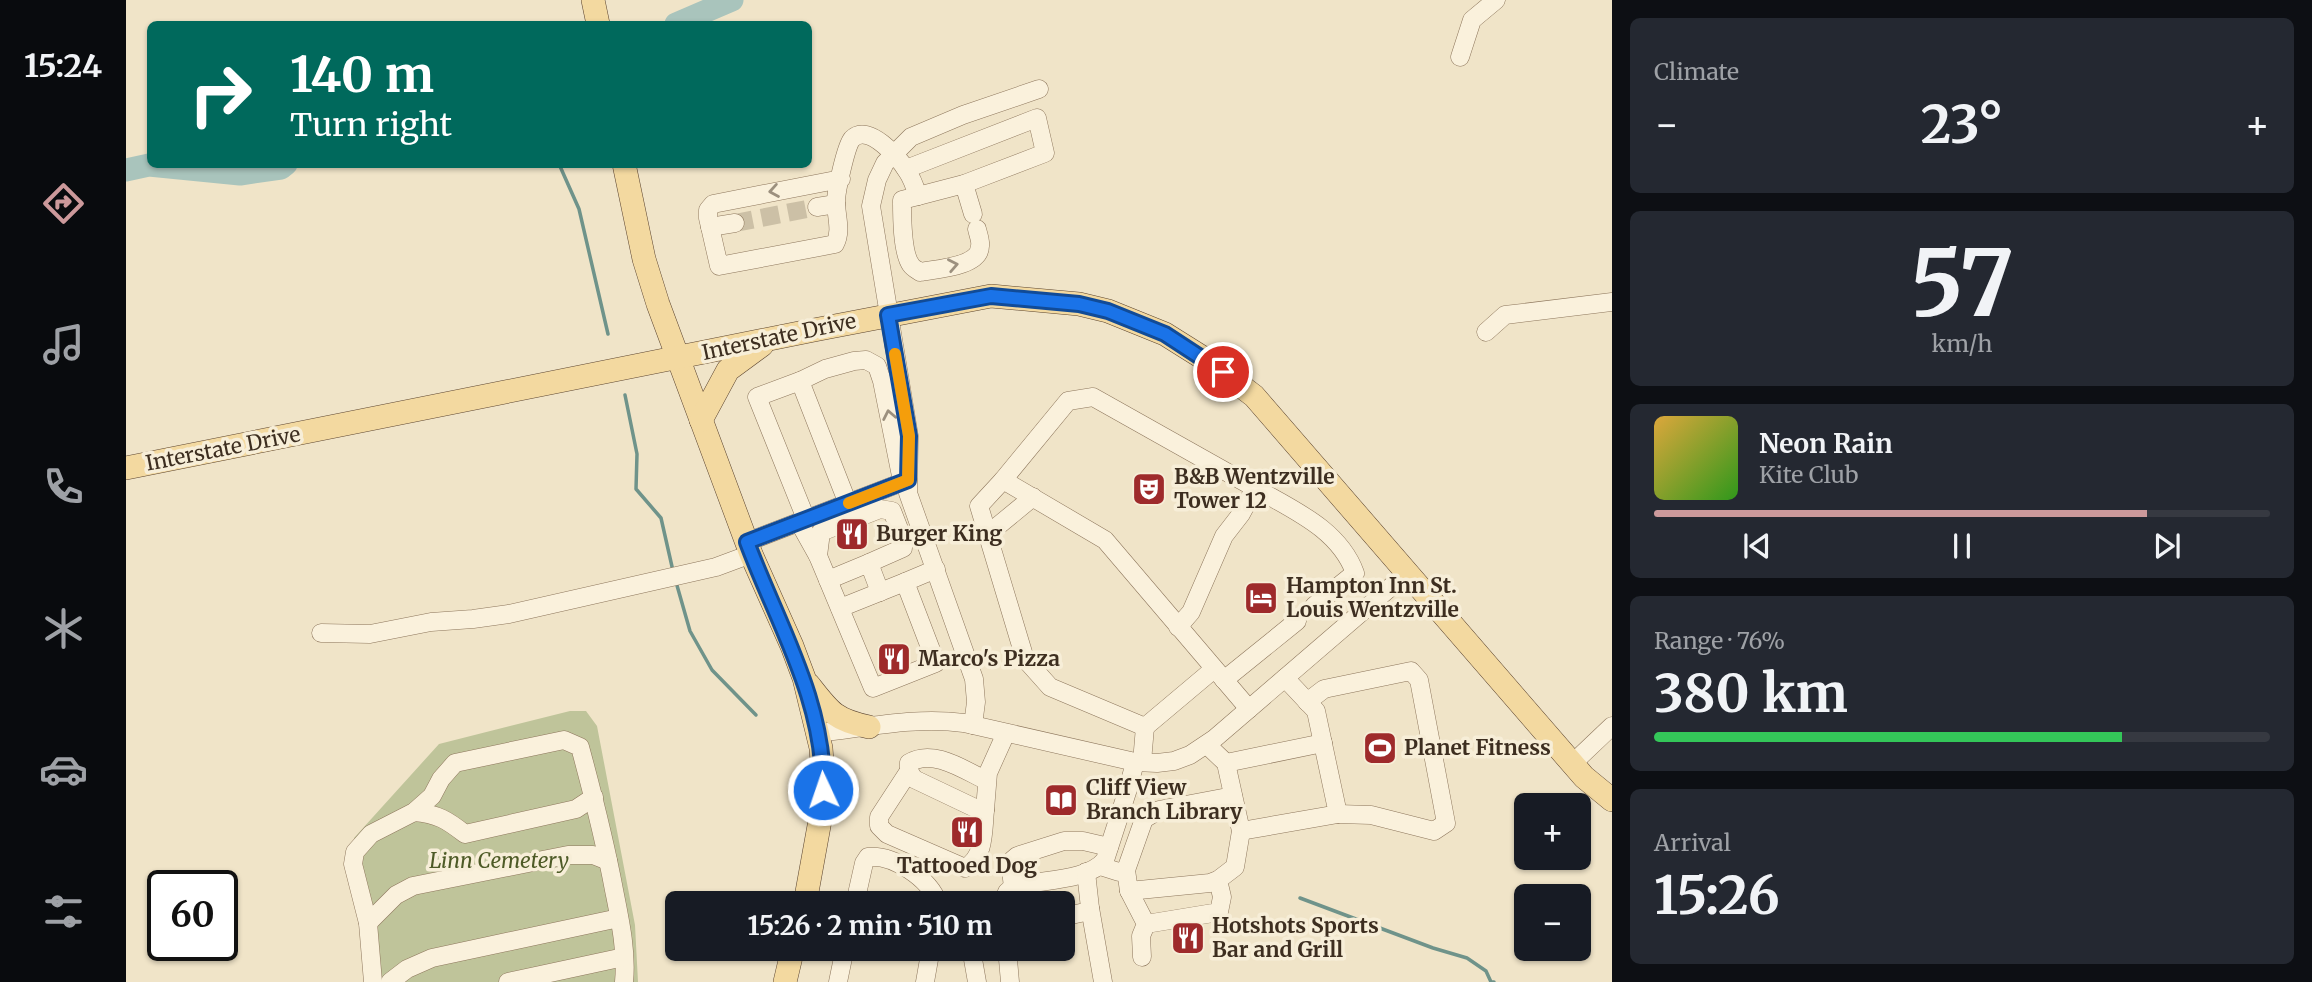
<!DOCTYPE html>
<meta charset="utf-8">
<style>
:root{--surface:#171b24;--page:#242831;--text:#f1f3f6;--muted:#9ea1a6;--line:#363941;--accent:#cc999b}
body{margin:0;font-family:Merriweather,serif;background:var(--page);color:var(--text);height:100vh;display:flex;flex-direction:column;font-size:26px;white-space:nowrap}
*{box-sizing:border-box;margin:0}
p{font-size:23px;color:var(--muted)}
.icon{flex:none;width:38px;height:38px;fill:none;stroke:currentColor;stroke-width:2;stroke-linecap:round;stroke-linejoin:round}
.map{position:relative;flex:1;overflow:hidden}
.drawer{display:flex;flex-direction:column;gap:18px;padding:18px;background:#0d0f14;width:700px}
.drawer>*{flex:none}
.banner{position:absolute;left:21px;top:21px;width:665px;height:147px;border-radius:10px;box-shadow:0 2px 5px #0004;background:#00695c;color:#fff;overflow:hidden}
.fabs{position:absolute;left:1388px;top:793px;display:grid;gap:14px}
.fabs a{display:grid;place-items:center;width:77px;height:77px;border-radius:10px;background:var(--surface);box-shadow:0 2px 5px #0004;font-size:35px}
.speed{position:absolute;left:21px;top:870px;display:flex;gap:14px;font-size:35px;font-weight:700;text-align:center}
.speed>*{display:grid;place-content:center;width:91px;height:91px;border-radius:50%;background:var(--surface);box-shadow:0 2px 5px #0004;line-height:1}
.speed .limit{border:4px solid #111;border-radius:10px;background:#fff;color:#111}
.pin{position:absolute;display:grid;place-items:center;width:60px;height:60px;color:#fff;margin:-30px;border:4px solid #fff;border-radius:50%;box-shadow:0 2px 7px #0007}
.me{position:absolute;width:77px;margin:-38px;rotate:357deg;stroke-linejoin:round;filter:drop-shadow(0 0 5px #0008)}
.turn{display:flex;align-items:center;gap:24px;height:147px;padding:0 28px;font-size:32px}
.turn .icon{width:91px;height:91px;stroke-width:2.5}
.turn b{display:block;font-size:49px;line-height:60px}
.big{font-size:52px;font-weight:700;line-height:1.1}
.drawer .card{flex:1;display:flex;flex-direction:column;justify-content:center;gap:10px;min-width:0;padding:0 24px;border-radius:10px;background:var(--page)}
.drawer .dial{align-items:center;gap:0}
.dial b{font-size:91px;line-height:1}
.song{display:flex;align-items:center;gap:21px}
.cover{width:84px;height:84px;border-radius:10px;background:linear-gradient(135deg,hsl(40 70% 55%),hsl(110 70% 35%))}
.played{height:7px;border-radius:4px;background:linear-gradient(90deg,var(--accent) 80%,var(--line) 80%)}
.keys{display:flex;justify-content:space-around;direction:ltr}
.heat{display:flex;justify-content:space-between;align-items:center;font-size:38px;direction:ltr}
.charge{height:10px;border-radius:5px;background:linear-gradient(90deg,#34c759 76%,var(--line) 0)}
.trip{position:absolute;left:539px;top:891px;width:410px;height:70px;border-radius:10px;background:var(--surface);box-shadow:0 2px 5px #0004;font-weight:700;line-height:70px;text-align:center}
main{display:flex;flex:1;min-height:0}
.tabs{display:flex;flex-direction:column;width:126px;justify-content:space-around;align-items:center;background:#090b0e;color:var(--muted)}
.tabs .icon{width:49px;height:49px}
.tabs .current{color:var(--accent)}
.tabs b{font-size:32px;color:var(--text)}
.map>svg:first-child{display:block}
.cemetery{fill:#bfc49a}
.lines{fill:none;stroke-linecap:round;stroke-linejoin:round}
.stream{stroke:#6f938a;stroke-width:3.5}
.river{stroke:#a9c4bc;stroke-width:23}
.minor-tunnel{stroke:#ccc0a6;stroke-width:18;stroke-dasharray:18 9;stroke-linecap:butt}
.minor-casing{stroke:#8d765c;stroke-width:19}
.major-casing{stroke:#5b4430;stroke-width:24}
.minor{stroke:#faf1dc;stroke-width:18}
.major{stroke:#f3d9a0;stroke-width:23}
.oneway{stroke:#9c907e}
.route-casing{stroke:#114b97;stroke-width:18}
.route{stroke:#1a73e8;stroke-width:12}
.slow{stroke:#f59e0b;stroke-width:12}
.labels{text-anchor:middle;stroke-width:7;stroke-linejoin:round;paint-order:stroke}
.street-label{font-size:21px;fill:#3d2e20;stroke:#f7eed8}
.poi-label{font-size:21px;font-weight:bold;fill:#3d2e20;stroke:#f7eed8;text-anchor:start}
.park-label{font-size:21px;font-style:italic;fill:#4d5a26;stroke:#f7eed8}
</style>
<main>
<nav class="tabs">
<b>15:24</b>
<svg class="icon current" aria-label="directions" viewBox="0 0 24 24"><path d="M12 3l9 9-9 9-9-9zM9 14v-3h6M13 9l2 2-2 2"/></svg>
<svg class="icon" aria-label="music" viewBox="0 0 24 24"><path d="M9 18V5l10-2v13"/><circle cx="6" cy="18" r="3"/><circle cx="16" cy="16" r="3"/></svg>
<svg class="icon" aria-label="phone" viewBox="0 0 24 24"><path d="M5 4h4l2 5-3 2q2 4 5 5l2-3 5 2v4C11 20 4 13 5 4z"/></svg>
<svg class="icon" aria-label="climate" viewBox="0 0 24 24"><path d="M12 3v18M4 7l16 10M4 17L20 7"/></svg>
<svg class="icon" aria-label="car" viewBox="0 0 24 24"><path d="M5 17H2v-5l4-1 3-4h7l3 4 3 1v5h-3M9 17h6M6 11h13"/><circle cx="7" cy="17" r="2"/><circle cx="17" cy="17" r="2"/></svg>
<svg class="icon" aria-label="filters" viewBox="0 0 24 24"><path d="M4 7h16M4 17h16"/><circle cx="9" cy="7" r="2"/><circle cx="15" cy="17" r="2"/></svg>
</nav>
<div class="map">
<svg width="1486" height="982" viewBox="0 0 1486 982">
<rect width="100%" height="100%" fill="#f0e4c8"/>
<!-- cemetery -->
<path class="cemetery" d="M444,711H460L471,726L509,925L512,982H252L249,938L228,838L313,744Z"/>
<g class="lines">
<!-- stream -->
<g class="stream">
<path d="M433,164L453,209L482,334"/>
<path d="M499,395L511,454L510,489L535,518L547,571"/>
<path d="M550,582L564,631L586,670L630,715"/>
<path d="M1174,898L1307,948L1341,958L1360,971L1365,982H1368"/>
</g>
<!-- river -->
<g class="river">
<path d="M550,24L606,0"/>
<path d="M0,170L23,165L114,174L155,168L160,164"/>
</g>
<!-- minor-tunnel -->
<path class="minor-tunnel" d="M609,223L691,207"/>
<!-- minor casing -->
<g class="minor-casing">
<g id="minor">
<path d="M1334,57L1346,20L1370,0"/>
<path d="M780,169L911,118L919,153L838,184L792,196"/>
<path d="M715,179L587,204L582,210V218L593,266L709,244C716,231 710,216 710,202C710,191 720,146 726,139C742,122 773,158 781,171C786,178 789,187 792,196L776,200C776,216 776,253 785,265C787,268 791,270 794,272C810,269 854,267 854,246C855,241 852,234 851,229"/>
<path d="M838,184L847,214"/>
<path d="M691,207L710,204"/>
<path d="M584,227L609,223"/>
<path d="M1360,332L1379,315L1486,302"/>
<path d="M674,381L699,369L728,361L740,360L751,366L756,381L775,476"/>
<path d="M877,480L942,401L967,397L1129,488L1115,514L1098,536L1065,612L1052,627"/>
<path d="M1129,488C1167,510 1213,529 1229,573L1188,606"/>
<path d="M680,519L631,397L674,381L722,504"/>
<path d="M673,522L692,556L747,688L810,663L779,582L810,569"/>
<path d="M862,534L907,497"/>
<path d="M621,542L782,480"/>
<path d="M692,556L695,532L754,509L766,511L777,539V548L743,563"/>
<path d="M702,580L743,563L754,592"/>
<path d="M714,608L779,582"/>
<path d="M195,633L244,634L305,622L347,619L383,614L590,567L625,554"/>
<path d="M1088,669L1019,727L924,687L899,659L853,506L877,480L979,540L1123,709"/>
<path d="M1098,680L1171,621"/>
<path d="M1181,702L1198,689L1285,671L1293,680L1320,823L1308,831L1245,815L1212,814"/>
<path d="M847,725L850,702L848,679L782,493L783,436L745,206L751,180L759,163L785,137L837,115L913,89"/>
<path d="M691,733C739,728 789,716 838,723L1009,762L1031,763L1048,761L1064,755L1088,739L1281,573"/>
<path d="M1081,745L1100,763L1115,831L1212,814L1190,711L1159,678"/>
<path d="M1016,762L1019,727"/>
<path d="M1100,763L1197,743"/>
<path d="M1446,764L1486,726"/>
<path d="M783,771L753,817V826L761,834L839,868C859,857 857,831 859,810"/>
<path d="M861,781C838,770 807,748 783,763V771L788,779L849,808L859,810L862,773L880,733"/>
<path d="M288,812C312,814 321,820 339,834L450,809L468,797"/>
<path d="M974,866L993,872L1000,870L1003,891L1084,883L1092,880L1109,867L1115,831"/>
<path d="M1000,870L1018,819L1033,810L1107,796"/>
<path d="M887,887L884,862L891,856L938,841H957L983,847"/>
<path d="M1003,891L1020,924L1015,936L1016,957"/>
<path d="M729,903L738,863L742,857C767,854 804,879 812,903"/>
<path d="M877,903L881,892L887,887C914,879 961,882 979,860L1002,789L1009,762"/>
<path d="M964,908L977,982"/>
<path d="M936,917L959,912L964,908L960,872"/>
<path d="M242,923L270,895L287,886L442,855H467L482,861"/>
<path d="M1020,924L1093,912L1096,897L1092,880"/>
<path d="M845,948L851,982"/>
<path d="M881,948L884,982"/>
<path d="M247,982L242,923L227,864L229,852L245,834L288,812L306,796L315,779L329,763L438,740L454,747C467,795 479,842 488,890C494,920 501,952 498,982"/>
<path d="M264,982L281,969L306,958L493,918"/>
<path d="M382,982L498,957"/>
<path d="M712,982L719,948"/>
<path d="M799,982L805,948"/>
</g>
</g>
<!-- major casing -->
<g class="major-casing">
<g id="major">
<path d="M467,0L472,24"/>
<path d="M498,164L518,259L532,304L625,554L666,646L678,678L695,748L697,776V804L679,903"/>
<path d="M575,420L602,370L636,345"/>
<path d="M0,468L688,330L865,296L953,304L982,311L1039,334L1082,361L1128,396L1458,777L1486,800"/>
<path d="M683,685C704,712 709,720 743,727"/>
<path d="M659,982L667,948"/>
</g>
</g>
<!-- minor -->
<use href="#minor" class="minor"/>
<!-- major -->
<use href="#major" class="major"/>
</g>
<!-- one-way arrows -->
<defs><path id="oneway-chevron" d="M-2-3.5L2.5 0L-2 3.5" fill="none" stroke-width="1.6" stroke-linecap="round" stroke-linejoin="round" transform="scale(1.75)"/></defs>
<g class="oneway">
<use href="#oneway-chevron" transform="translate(648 191) rotate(170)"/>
<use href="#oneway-chevron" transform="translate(827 265) rotate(-11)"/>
<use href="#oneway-chevron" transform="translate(763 415) rotate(-101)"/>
</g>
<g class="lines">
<!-- route casing -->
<g class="route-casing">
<path id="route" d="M697,790C699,701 651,623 621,542L782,480L783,436L762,315L865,296L953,304L982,311L1039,334L1097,372"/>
</g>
<!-- route -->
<use href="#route" class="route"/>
<!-- slow -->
<path class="slow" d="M723,503L782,480L783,436L769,354"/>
</g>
<!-- icons -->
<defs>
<g id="theatre-square" transform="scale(1.75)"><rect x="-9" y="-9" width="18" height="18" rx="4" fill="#9e2a2b" stroke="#f7eed8"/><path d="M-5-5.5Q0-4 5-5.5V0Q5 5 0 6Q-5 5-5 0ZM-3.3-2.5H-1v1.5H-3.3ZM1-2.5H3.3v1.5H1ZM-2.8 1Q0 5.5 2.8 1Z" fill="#fff"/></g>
<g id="restaurant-square" transform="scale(1.75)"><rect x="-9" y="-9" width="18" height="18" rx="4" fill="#9e2a2b" stroke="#f7eed8"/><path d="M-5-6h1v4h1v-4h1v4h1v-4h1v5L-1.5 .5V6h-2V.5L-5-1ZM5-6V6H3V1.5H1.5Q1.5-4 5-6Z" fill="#fff"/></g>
<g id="hotel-square" transform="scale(1.75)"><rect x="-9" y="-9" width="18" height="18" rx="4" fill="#9e2a2b" stroke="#f7eed8"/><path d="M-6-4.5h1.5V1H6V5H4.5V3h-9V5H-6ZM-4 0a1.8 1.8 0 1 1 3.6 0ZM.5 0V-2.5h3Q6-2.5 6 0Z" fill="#fff"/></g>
<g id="stadium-square" transform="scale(1.75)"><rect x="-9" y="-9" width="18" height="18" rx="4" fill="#9e2a2b" stroke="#f7eed8"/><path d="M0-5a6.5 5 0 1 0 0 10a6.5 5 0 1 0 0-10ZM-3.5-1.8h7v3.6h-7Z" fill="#fff"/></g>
<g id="library-square" transform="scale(1.75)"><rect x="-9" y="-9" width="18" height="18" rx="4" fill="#9e2a2b" stroke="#f7eed8"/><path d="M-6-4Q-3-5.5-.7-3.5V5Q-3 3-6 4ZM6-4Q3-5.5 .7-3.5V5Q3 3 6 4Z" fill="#fff"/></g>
</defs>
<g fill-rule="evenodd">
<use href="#theatre-square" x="1023" y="489"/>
<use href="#restaurant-square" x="726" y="534"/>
<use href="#hotel-square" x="1135" y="598"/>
<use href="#restaurant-square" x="768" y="659"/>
<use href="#stadium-square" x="1254" y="748"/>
<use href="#library-square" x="935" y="800"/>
<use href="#restaurant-square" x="841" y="832"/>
<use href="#restaurant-square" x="1062" y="938"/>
</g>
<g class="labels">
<!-- street labels -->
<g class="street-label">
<text transform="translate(653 337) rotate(-12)" y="7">Interstate Drive</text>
<text transform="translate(97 449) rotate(-11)" y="7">Interstate Drive</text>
</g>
<!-- poi labels -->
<g class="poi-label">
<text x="1048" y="484">B&amp;B Wentzville<tspan x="1048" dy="24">Tower 12</tspan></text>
<text x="750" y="541">Burger King</text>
<text x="1160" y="593">Hampton Inn St.<tspan x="1160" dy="24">Louis Wentzville</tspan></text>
<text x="792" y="666">Marco's Pizza</text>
<text x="1278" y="755">Planet Fitness</text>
<text x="960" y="795">Cliff View<tspan x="960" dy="24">Branch Library</tspan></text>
<text x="841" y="873" text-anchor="middle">Tattooed Dog</text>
<text x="1086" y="933">Hotshots Sports<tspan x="1086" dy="24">Bar and Grill</tspan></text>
</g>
<!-- park labels -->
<g class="park-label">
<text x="373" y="868">Linn Cemetery</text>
</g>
</g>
</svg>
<div class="fabs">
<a>+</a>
<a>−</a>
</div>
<div class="speed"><div class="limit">60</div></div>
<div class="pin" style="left:1097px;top:372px;background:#d93025"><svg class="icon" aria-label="arrive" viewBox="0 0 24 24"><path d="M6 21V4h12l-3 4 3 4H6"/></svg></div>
<svg class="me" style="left:697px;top:790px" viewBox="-20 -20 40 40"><circle r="17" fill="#1a73e8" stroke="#fff" stroke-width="3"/><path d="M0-11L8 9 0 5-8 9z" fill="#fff"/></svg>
<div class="trip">15:26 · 2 min · 510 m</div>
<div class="banner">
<div class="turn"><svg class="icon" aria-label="right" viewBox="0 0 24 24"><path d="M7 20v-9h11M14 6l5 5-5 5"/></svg><div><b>140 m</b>Turn right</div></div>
</div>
</div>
<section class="drawer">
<div class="card"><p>Climate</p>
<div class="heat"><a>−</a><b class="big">23°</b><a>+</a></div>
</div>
<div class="card dial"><b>57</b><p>km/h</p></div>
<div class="card">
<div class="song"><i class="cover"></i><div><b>Neon Rain</b><p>Kite Club</p></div></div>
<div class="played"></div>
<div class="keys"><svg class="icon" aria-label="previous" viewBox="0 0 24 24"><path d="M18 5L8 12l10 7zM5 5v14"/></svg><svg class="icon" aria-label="pause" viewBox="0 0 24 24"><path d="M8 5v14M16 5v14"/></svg><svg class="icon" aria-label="next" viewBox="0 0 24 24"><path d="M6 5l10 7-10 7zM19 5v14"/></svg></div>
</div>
<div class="card"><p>Range · 76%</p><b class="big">380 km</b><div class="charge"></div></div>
<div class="card"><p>Arrival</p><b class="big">15:26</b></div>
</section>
</main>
